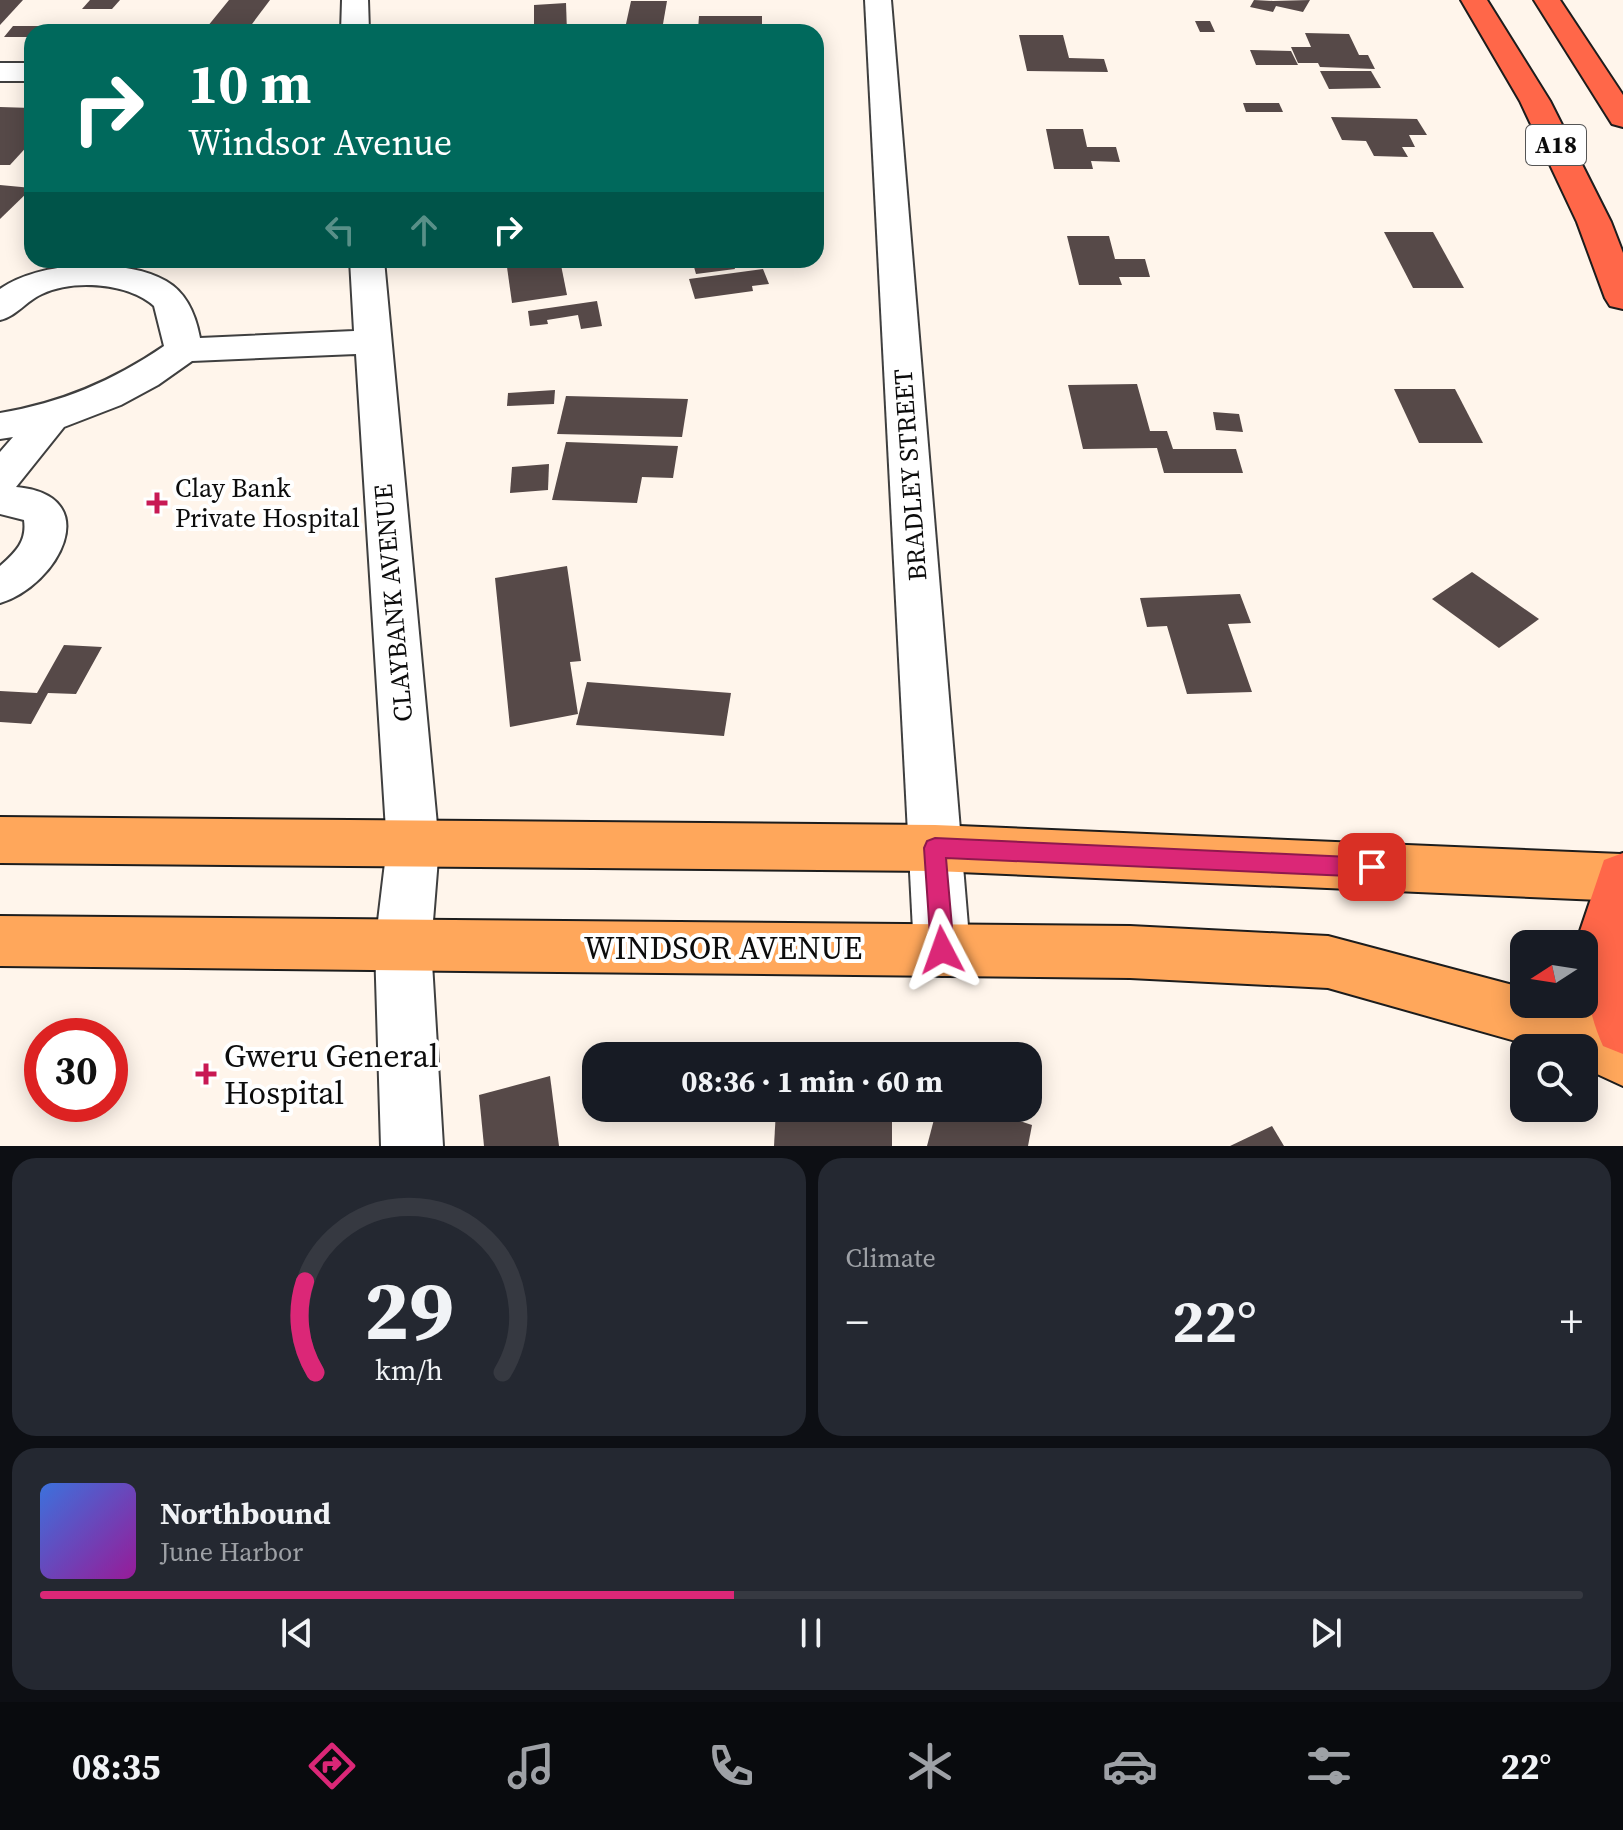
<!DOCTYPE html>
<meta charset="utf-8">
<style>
:root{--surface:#171b24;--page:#242831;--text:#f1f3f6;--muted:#9ea1a6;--line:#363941;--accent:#db2777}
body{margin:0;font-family:"Source Serif 4",serif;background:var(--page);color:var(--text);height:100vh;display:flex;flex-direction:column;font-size:30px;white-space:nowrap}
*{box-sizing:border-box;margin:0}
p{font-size:26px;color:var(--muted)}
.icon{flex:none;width:44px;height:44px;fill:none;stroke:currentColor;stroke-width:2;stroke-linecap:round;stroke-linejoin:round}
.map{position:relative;height:1146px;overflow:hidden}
.details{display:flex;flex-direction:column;gap:12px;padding:12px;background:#0d0f14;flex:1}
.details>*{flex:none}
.top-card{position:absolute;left:24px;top:24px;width:800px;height:244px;border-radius:24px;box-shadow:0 4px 20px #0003;background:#00695c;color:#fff;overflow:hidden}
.needle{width:52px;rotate:258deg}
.tools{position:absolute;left:1510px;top:930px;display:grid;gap:16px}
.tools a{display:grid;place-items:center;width:88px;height:88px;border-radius:16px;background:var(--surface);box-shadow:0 4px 20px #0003;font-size:40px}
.speed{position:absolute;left:24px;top:1018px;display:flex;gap:16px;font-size:40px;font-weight:700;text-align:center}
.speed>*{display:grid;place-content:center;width:104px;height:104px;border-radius:50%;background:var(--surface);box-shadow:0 4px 20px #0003;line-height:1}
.speed .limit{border:12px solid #d22;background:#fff;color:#111}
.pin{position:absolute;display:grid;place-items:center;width:68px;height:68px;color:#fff;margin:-34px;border-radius:16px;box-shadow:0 4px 12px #0006}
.me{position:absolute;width:88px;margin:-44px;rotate:356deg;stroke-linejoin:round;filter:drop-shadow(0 0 6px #0008)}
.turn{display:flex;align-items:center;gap:28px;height:168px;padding:0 32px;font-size:36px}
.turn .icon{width:104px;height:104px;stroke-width:2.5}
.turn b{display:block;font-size:56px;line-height:68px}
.lanes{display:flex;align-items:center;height:76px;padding:0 32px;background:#0003;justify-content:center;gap:40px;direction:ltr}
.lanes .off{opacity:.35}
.big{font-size:60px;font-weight:700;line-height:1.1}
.details .tile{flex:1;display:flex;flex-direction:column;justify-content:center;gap:12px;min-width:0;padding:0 28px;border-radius:24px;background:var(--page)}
.details .dial{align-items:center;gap:0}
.dial svg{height:208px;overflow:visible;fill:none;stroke:var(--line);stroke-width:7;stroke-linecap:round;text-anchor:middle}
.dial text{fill:var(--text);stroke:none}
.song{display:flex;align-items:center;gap:24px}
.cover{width:96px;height:96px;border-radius:12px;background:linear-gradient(135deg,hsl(220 70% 55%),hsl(300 70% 35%))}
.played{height:8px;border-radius:4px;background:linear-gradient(90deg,var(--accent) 45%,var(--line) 45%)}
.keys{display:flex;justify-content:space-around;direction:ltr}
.heat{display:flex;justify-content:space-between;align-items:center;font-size:44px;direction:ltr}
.details .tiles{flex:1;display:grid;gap:12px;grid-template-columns:1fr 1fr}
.tile:last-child{grid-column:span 2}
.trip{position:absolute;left:582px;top:1042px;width:460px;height:80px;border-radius:24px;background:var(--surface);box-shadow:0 4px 20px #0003;font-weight:700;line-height:80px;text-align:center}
.menu{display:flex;height:128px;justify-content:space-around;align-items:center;background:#090b0e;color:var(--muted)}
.menu .icon{width:56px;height:56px}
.menu .current{color:var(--accent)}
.menu b{font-size:36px;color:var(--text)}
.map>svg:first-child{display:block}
.building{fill:#564948}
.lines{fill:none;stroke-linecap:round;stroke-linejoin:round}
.minor-casing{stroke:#3f3f3f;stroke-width:4}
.major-casing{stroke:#1d1d1d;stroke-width:4}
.highway-casing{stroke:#1d1d1d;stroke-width:4}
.minor{fill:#fff;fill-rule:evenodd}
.major{fill:#ffa75b;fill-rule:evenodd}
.highway{fill:#ff6749;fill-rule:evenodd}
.route{fill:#db2777;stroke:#8e194d;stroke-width:2}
.poi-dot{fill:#c81954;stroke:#fff;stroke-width:3}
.labels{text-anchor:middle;stroke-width:8;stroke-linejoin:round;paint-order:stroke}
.shield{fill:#fff;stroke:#555;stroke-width:2}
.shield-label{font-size:24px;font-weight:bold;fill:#0c0c0c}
.street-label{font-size:26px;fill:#0c0c0c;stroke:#fff}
.poi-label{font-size:26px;fill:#0c0c0c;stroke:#fff;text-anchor:start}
.near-street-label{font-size:32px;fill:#0c0c0c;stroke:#fff}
.near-poi-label{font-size:32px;fill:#0c0c0c;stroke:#fff;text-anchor:start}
</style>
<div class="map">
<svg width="1623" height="1146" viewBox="0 0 1623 1146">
<rect width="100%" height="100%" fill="#fff5eb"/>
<!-- building -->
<g class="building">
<path d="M0,0H23L0,25Z"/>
<path d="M90,0H120L112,9H82Z"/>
<path d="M229,0H270L246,32H203Z"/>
<path d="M1254,0L1273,1L1310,0L1303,12L1276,6L1273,12L1250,7Z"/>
<path d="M631,1H667L663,24H626Z"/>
<path d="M566,3L567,32H534V5Z"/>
<path d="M699,16H762V32L698,30Z"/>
<path d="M1195,21H1210L1215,32H1200Z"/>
<path d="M13,26H49L44,32H32V37H4Z"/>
<path d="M1305,33L1349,34L1359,55H1368L1375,69L1320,67L1318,63H1298L1291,47H1311Z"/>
<path d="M1019,35H1063L1069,58L1104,59L1108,72L1027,71Z"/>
<path d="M1250,50L1291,51L1298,65H1256Z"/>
<path d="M1320,71H1371L1381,88L1329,89Z"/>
<path d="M1243,103H1279L1283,112H1246Z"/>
<path d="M0,107L32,108V141L10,165H0Z"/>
<path d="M1331,117L1417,119L1427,135H1409L1415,147H1402L1408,157L1374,156L1366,141L1342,140Z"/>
<path d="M1046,129H1083L1087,147H1116L1120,162L1091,161L1093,169H1054Z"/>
<path d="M0,185L32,188L0,219Z"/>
<path d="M1384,232H1433L1464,288H1413Z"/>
<path d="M1067,236H1109L1115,259H1145L1150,277H1119L1122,285H1079Z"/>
<path d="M506,260H560L567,295L512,303Z"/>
<path d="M692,260H732L735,269L696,274Z"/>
<path d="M763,269L769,284L752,286L753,291L695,299L689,279Z"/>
<path d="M597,301L602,326L581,329L578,315L547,320L548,324L530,326L528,311Z"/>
<path d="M1137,384L1150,431H1167L1173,449H1236L1243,473H1164L1157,448L1083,449L1068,385Z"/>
<path d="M1394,389H1455L1483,443H1419Z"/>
<path d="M555,390L554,404L507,406L508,393Z"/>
<path d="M566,396L688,399L682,437L557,434Z"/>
<path d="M1213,412L1239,414L1243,432L1216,430Z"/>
<path d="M566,442L678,446L673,478L642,477L637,503L552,500Z"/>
<path d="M549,464L548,490L510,493L512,467Z"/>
<path d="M567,566L581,661L570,662L578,714L510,727L495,578Z"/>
<path d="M1472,572L1539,619L1499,648L1432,599Z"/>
<path d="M1240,594L1251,623L1228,624L1252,692L1187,694L1167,626L1147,627L1140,598Z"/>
<path d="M64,645L102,647L76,694L48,693L31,724L0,722V691L37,693Z"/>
<path d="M587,682L731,693L724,736L576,725Z"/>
<path d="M550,1076L559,1146H484L479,1095Z"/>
<path d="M937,1108H979L1032,1125L1028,1146H927Z"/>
<path d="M776,1110L892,1115V1146H774Z"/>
<path d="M1272,1126L1284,1146H1230Z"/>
</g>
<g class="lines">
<!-- minor casing -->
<g class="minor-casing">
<g id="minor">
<path d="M342,0H368L369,32H341Z"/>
<path d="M865,0H891L970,950L962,968L942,976L922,968L914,950Z"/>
<rect x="0" y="63" width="32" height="18"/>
<path d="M350,260H384L439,846L431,946L443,1146H381L375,946L387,846L356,354L192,361L158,385L121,405L64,427L16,487C107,495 58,586 0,603V566C16,552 27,541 24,520L0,514V452L13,437L0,439V413C61,403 113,381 164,346L154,306C128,283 74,279 42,294C26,301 17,316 0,320V289C39,261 124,257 166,281C187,293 196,316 200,338L354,331Z"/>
</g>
</g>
<!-- major casing -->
<g class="major-casing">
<g id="major">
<path d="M0,817L935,825L1621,854L1623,901L935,871L0,863Z"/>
<path d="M0,916L1130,926L1328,936L1524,988V1004H1574L1623,1027V1086L1584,1068V1048H1540L1328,988L1130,978L0,966Z"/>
</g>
</g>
<!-- highway casing -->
<g class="highway-casing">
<g id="highway">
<path d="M1461,0H1487L1550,101L1611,222L1623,253V309L1610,306L1605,298L1577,222L1520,101Z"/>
<path d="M1534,0H1560L1623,95V127L1612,124Z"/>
<path d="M1623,853V1054L1603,1046C1588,1013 1584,980 1584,944L1576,943L1604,860Z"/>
</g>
</g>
<!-- minor -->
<use href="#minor" class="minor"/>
<!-- major -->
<use href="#major" class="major"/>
<!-- highway -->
<use href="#highway" class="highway"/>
</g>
<!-- route -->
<path class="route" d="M935,838L1372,858L1379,860L1383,867L1379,874L1372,877L946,858L954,950L950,957L942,960L934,957L931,950L924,848L927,841Z"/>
<!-- markers -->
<g class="poi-dot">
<path d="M153 491h8v8h8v8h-8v8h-8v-8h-8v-8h8z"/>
<path d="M202 1062h8v8h8v8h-8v8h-8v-8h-8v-8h8z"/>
</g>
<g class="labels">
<!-- shield labels -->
<rect class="shield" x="1526" y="125" width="60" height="40" rx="6"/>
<g class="shield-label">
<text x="1556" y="153">A18</text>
</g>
<!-- street labels -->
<g class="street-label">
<text transform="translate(910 475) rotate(-94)" y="9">BRADLEY STREET</text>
<text transform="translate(393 603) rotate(-95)" y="9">CLAYBANK AVENUE</text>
</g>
<!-- poi labels -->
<g class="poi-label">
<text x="175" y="497">Clay Bank<tspan x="175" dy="30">Private Hospital</tspan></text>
</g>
<!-- near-street labels -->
<g class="near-street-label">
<text x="723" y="959">WINDSOR AVENUE</text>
</g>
<!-- near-poi labels -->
<g class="near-poi-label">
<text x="224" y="1067">Gweru General<tspan x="224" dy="37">Hospital</tspan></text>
</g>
</g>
</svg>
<div class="tools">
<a><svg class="needle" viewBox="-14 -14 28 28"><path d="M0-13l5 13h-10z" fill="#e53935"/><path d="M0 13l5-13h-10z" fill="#9ea1a6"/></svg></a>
<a><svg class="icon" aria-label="search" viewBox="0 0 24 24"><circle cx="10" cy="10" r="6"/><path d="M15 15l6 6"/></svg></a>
</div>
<div class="speed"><div class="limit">30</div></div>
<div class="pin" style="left:1372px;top:867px;background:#d93025"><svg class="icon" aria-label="arrive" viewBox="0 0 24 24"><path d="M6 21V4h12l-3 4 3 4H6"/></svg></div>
<svg class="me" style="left:942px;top:950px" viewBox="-20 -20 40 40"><path d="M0-17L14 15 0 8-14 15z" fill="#db2777" stroke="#fff" stroke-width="4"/></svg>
<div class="trip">08:36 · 1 min · 60 m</div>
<div class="top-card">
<div class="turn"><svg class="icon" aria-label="right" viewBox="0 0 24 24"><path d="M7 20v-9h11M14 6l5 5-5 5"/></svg><div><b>10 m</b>Windsor Avenue</div></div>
<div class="lanes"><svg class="icon off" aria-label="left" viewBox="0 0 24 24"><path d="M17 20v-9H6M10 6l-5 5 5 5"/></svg><svg class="icon off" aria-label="ahead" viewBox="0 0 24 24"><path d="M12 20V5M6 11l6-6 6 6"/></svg><svg class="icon" aria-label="right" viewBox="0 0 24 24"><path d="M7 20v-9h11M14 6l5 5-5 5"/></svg></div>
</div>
</div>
<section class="details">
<div class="tiles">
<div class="tile dial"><svg viewBox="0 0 100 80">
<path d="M14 69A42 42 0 1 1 86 69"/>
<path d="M14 69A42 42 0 0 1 10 34" stroke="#db2777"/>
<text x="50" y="56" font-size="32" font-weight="700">29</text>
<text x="50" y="72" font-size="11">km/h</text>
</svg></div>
<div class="tile"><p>Climate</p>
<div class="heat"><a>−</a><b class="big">22°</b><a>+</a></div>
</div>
<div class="tile">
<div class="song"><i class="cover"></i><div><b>Northbound</b><p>June Harbor</p></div></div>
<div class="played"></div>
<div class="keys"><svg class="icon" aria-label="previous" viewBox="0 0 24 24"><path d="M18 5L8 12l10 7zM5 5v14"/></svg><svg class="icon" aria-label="pause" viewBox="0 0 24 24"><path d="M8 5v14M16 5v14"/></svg><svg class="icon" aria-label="next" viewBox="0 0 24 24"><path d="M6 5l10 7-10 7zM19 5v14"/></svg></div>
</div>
</div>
</section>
<nav class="menu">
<b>08:35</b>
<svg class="icon current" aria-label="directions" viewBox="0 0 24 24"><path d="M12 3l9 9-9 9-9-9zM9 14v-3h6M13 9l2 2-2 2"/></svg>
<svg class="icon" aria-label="music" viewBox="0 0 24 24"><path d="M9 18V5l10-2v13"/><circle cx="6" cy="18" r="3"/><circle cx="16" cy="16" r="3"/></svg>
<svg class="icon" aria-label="phone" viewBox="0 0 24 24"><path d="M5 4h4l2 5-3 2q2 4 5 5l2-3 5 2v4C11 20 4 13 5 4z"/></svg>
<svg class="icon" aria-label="climate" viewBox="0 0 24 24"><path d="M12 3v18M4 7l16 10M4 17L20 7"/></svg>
<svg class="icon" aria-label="car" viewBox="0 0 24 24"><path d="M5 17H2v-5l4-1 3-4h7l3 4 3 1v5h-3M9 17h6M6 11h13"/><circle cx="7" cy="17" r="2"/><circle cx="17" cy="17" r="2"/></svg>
<svg class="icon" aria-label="filters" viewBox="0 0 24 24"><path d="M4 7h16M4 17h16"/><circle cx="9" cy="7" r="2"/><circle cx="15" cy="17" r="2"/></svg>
<b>22°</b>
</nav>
